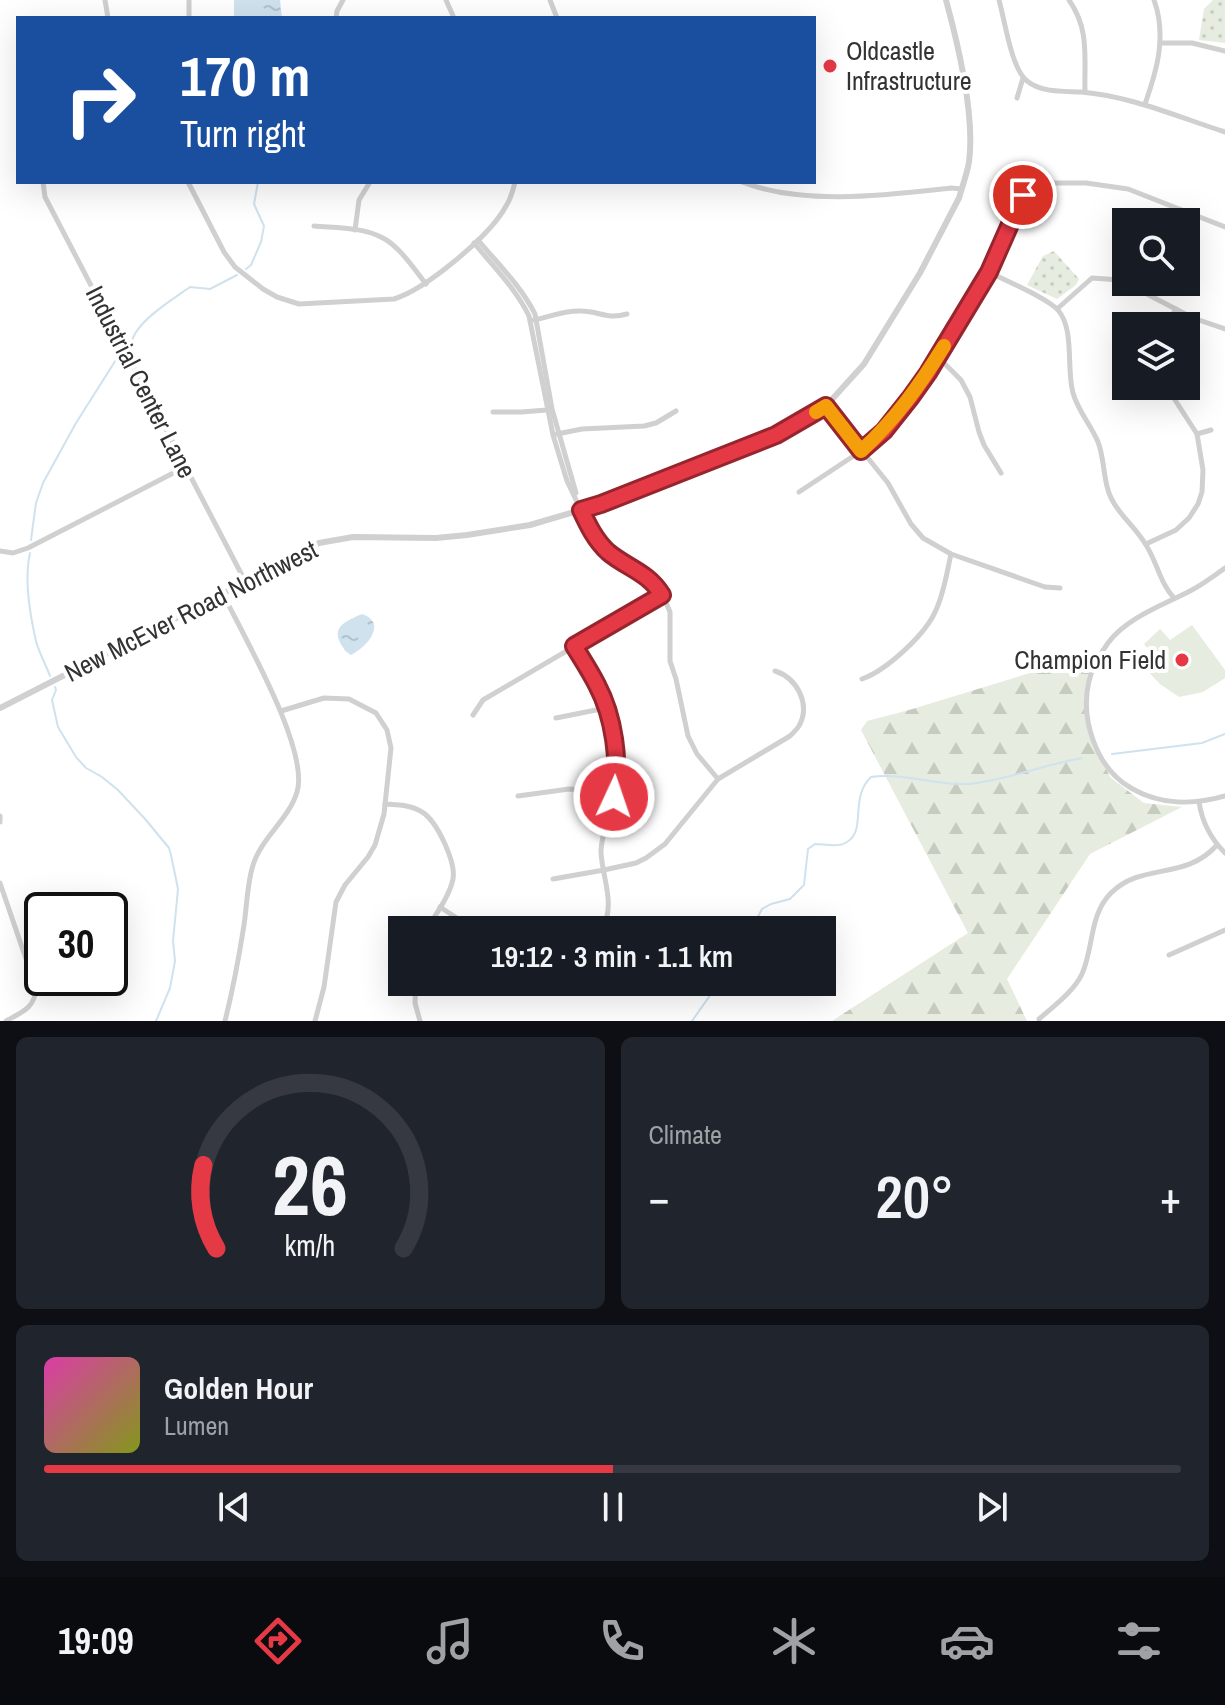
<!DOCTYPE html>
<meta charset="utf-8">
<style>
:root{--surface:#171b24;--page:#20242c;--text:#f1f3f6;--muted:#9ea1a6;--line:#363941;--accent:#e63946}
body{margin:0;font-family:"Archivo Narrow",sans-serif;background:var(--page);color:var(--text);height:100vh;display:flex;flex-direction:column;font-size:30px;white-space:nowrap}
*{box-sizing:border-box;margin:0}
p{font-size:26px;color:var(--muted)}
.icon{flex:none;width:44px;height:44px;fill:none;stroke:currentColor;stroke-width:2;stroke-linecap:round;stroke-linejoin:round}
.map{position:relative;height:1021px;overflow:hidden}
.details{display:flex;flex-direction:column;gap:16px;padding:16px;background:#0d0f14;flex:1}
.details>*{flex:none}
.hud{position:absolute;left:16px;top:16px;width:800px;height:168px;border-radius:0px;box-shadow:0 8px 32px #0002;background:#1a4fa0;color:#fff;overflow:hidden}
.fabs{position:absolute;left:1112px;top:208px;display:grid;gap:16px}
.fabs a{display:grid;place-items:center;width:88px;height:88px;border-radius:0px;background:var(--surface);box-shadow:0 8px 32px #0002;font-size:40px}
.speed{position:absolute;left:24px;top:892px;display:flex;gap:16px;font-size:40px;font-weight:700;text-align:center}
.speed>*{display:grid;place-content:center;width:104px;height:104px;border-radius:50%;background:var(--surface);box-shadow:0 8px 32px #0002;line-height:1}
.speed .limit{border:4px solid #111;border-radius:12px;background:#fff;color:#111}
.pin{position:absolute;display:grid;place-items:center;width:68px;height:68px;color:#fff;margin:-34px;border:4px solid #fff;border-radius:50%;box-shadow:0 2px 8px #0007}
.me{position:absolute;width:88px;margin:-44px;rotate:3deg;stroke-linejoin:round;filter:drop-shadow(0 0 6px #0008)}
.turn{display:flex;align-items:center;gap:28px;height:168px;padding:0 32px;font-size:36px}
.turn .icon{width:104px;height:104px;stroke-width:2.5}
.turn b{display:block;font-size:56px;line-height:68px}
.big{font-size:60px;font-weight:600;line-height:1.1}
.details .widget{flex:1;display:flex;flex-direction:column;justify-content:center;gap:12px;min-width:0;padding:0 28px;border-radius:12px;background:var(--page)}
.details .dial{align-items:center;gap:0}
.dial svg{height:208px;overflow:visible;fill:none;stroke:var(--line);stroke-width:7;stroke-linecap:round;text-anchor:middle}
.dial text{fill:var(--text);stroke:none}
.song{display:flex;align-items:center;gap:24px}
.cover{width:96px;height:96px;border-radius:12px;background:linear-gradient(135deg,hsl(320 70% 55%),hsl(70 70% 35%))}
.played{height:8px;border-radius:4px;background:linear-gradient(90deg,var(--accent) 50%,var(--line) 50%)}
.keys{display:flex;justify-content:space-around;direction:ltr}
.heat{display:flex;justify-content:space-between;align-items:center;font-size:44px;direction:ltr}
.details .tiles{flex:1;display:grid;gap:16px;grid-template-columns:1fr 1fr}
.widget:last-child{grid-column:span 2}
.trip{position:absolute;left:388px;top:916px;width:448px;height:80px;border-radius:0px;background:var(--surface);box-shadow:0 8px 32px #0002;font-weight:600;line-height:80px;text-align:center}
.tab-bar{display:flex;height:128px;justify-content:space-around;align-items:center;background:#090b0e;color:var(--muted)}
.tab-bar .icon{width:56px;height:56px}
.tab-bar .on{color:var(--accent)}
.tab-bar b{font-size:36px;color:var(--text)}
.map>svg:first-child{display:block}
.grass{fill:#e6ecdf}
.forest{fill:url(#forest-firs)}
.park{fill:url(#park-dots)}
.water{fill:url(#water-ripples)}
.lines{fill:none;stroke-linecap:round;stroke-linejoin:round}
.stream{stroke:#cfe2ee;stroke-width:2}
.minor{stroke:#d0d0d0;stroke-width:5}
.tertiary{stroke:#d0d0d0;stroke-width:6}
.route-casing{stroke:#96252e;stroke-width:20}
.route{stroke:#e63946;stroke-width:14}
.slow{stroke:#f59e0b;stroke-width:14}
.poi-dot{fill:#e63946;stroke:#fff;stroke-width:3}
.labels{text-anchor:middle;stroke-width:8;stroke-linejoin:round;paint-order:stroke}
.poi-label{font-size:26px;fill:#333;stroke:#fff;text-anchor:start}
.street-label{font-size:26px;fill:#333;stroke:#fff}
</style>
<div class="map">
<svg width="1225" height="1021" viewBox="0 0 1225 1021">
<defs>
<pattern id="forest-firs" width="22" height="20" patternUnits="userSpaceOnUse" patternTransform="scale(2)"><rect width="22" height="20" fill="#e6ecdf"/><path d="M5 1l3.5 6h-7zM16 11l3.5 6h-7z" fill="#c6cbc0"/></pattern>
<pattern id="park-dots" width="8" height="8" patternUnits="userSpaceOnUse" patternTransform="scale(2)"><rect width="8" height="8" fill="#e6ecdf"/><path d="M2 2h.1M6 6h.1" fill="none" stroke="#c6cbc0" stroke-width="1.8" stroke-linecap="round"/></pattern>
<pattern id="water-ripples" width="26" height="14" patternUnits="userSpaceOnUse" patternTransform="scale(2)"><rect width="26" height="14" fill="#cfe2ee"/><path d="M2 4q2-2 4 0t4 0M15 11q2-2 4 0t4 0" fill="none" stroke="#b2c2cd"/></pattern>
</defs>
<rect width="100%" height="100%" fill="#fff"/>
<!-- grass -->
<path class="grass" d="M1192,625L1225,670V678L1203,692L1179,697L1160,684L1141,664L1153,655L1144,644L1160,629L1170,640Z"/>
<!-- forest -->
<path class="forest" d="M1105,650L1088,677L1085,710L1092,743L1111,778L1144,803L1182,807L1090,854L1007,979L1027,1021H832L968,933L861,730L867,721L909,710Z"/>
<!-- park -->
<g class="park">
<path d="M1213,0H1225V43L1199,40L1204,9Z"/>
<path d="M1054,251L1079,279L1076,285L1057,299L1027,285L1043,256Z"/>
</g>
<!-- water -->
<g class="water">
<path d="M234,0H280L282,18H234Z"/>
<path d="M362,614C388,623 367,647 351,655C344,650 347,653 342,646C330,627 346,621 362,614Z"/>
</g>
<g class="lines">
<!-- stream -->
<g class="stream">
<path d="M246,269L251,265L261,242L264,226L254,204L258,182"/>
<path d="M132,341C137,321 173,299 190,287L210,289L237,275"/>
<path d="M31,540L36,503L43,483L76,423L119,355"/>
<path d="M30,553C24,579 30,615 36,641C39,653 46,665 50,676"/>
<path d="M55,687L56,690L52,700L58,727L76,757L86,768L102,777L118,790L146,820L169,848L171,855L178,889L173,941L175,961L170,988L156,1021"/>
<path d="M1112,754L1202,743L1225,734"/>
<path d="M751,930L762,909L771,904L790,899L804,885L808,849L815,844C824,844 838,848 847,842C867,830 849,798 871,777C906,772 942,788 977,783C1013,778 1047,764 1082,758"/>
<path d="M692,1021L711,994L730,982"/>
</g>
<!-- minor -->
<g class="minor">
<path d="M105,0L108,18"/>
<path d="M446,0L454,18"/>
<path d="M550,0L557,18"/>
<path d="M999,0C1005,21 1011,68 1027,81C1042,93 1064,91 1081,92C1131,96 1178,117 1225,132"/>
<path d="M1069,0C1090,30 1084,58 1085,92"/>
<path d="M189,18V0"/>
<path d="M336,18L337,11L343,0"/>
<path d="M1160,43H1192L1225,51"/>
<path d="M1017,98L1023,78"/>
<path d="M1145,104C1157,70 1167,36 1154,0"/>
<path d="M43,182L45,197L245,581"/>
<path d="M188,182L224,252L235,267L263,289L277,297L299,304L394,299C426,289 490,236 506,206C511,199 513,190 515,182"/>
<path d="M742,182C803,206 888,195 951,188L962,189"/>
<path d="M314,226C337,228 363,227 383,238C400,247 414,269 426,284"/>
<path d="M355,230L359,200L370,182"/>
<path d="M478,240C498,264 521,286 535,314L552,409L576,493"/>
<path d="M474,243C494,267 516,289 529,316L553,435L567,481L588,525L596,538L609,552L654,582L664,598L670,612V661L676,679L688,736L697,754L718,779"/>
<path d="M989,272C1006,281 1046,297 1058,310C1075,330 1066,368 1073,393C1078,411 1091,425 1098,442C1104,457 1103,474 1108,490C1114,511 1135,526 1146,545C1157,562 1160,583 1174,598"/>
<path d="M1057,309L1092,278L1120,280L1193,318L1225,329"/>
<path d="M534,320C549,317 565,310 581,311C600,311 606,320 627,314"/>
<path d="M1165,326L1176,309"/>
<path d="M938,357L961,380L970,397L979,432L984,445L1001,473"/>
<path d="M826,406L888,483L911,524L923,538L951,554L1045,587L1060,588"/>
<path d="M493,412H521L547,410"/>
<path d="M557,434L582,429L644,426L656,423L676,411"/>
<path d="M1197,434L1211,430"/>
<path d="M799,492L861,451L884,431L911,397L970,305L989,272L1027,183H1086L1128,189L1225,227"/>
<path d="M1146,544L1176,530L1189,518L1198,504L1202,492L1203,470L1197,434L1166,386"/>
<path d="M0,551L13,553L28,548L185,467"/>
<path d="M1225,568C1214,576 1202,585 1190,591C1163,605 1126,618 1108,643C1100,654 1092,668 1089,681C1080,719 1096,768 1131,788C1160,805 1194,805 1225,796"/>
<path d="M223,594C243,635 310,750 297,792C289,819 262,837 253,865C247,884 247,905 244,925C239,957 233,989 225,1021"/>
<path d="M574,646C581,659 590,671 597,683C612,713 621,759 615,792C612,810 601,833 601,852C602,878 617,906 601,930"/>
<path d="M862,679C887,670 926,634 936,610C944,593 947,572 951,554"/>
<path d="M281,711L324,698L349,699L376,713L387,730L391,748L384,814L375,845L368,857L345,885L336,902L324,987L315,1021"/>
<path d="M473,715L483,700L662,595"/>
<path d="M556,718L606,708"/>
<path d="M518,796L569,789L598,791L614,797"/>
<path d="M1199,802C1202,822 1211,839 1225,853"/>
<path d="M385,804C398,805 412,805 422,812C437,821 456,862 453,879C450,895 435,916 426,930"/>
<path d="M0,816V822"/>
<path d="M553,879L604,870L636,863L646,858L665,844L718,779L790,736C791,735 798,728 799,726C811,704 797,678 775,671"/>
<path d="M0,883L36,988C35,1008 22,1012 6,1021"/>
<path d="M440,907L475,930"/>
<path d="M1169,955L1225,930"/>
<path d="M416,982L415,1003L420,1021"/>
<path d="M1039,1019C1054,1006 1074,991 1082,974C1094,947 1089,915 1111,893C1142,862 1185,881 1217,845"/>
</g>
<!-- tertiary -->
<path class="tertiary" d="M0,708L223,594L257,573L319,543L353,537L436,538L467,535L530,525L601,504L776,435L797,425L826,406L864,364L920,273L959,198C962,187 967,174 969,162C975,117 958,44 946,0"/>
</g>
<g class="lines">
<!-- route casing -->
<g class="route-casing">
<path id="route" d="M614,797C620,761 614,717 597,685C590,671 582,659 574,646L662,595C648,572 627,568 608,552C595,540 588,525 581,510L601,504L776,435L826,406L861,451L884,431L911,397L928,373L989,272L1023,195"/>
</g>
<!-- route -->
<use href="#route" class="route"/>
<!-- slow -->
<path class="slow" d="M816,412L826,406L861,451C895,420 920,385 944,346"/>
</g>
<!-- markers -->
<g class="poi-dot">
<circle cx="830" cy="66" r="8"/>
<circle cx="1182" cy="660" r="8"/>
</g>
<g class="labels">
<!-- poi labels -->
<g class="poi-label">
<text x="846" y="60">Oldcastle<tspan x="846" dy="30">Infrastructure</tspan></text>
<text x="1166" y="669" text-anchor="end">Champion Field</text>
</g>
<!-- street labels -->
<g class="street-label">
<text transform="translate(141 382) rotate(63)" y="9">Industrial Center Lane</text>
<text transform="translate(191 611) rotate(-27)" y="9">New McEver Road Northwest</text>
</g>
</g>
</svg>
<div class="fabs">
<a><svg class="icon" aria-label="search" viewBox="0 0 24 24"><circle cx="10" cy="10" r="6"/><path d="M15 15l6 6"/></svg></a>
<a><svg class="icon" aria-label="layers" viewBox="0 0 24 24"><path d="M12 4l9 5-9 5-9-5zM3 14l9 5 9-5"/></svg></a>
</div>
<div class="speed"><div class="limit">30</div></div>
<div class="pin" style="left:1023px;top:195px;background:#d93025"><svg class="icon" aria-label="arrive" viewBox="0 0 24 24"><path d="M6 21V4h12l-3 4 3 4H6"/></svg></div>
<svg class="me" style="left:614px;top:797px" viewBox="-20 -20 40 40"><circle r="17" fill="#e63946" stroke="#fff" stroke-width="3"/><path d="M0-11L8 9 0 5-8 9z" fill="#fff"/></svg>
<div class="trip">19:12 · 3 min · 1.1 km</div>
<div class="hud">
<div class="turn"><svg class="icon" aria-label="right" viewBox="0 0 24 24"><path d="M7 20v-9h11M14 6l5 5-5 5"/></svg><div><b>170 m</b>Turn right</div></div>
</div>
</div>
<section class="details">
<div class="tiles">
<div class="widget dial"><svg viewBox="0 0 100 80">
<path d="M14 69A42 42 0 1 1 86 69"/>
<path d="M14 69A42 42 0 0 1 9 37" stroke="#e63946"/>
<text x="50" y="56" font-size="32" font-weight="700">26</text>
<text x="50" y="72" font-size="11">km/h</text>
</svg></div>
<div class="widget"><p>Climate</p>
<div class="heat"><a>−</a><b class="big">20°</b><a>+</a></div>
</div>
<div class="widget">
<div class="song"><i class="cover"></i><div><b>Golden Hour</b><p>Lumen</p></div></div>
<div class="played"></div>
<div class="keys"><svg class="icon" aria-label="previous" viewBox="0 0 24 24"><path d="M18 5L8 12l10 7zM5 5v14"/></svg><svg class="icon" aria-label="pause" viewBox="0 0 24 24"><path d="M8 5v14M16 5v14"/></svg><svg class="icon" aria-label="next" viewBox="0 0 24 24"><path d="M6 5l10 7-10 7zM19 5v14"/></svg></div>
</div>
</div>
</section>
<nav class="tab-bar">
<b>19:09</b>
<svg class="icon on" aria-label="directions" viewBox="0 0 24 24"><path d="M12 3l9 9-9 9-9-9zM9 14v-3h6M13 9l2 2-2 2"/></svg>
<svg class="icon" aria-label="music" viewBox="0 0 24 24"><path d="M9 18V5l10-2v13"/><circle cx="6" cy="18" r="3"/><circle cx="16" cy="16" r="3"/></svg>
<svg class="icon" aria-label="phone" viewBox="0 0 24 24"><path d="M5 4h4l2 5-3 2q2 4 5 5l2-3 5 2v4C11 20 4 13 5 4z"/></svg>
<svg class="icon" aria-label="climate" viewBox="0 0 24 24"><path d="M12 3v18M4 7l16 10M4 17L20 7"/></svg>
<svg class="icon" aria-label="car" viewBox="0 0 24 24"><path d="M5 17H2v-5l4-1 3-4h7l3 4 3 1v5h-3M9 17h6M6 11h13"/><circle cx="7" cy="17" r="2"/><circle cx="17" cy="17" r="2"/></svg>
<svg class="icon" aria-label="filters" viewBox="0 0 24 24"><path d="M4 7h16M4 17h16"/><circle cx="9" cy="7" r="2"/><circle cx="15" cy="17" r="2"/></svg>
</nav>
